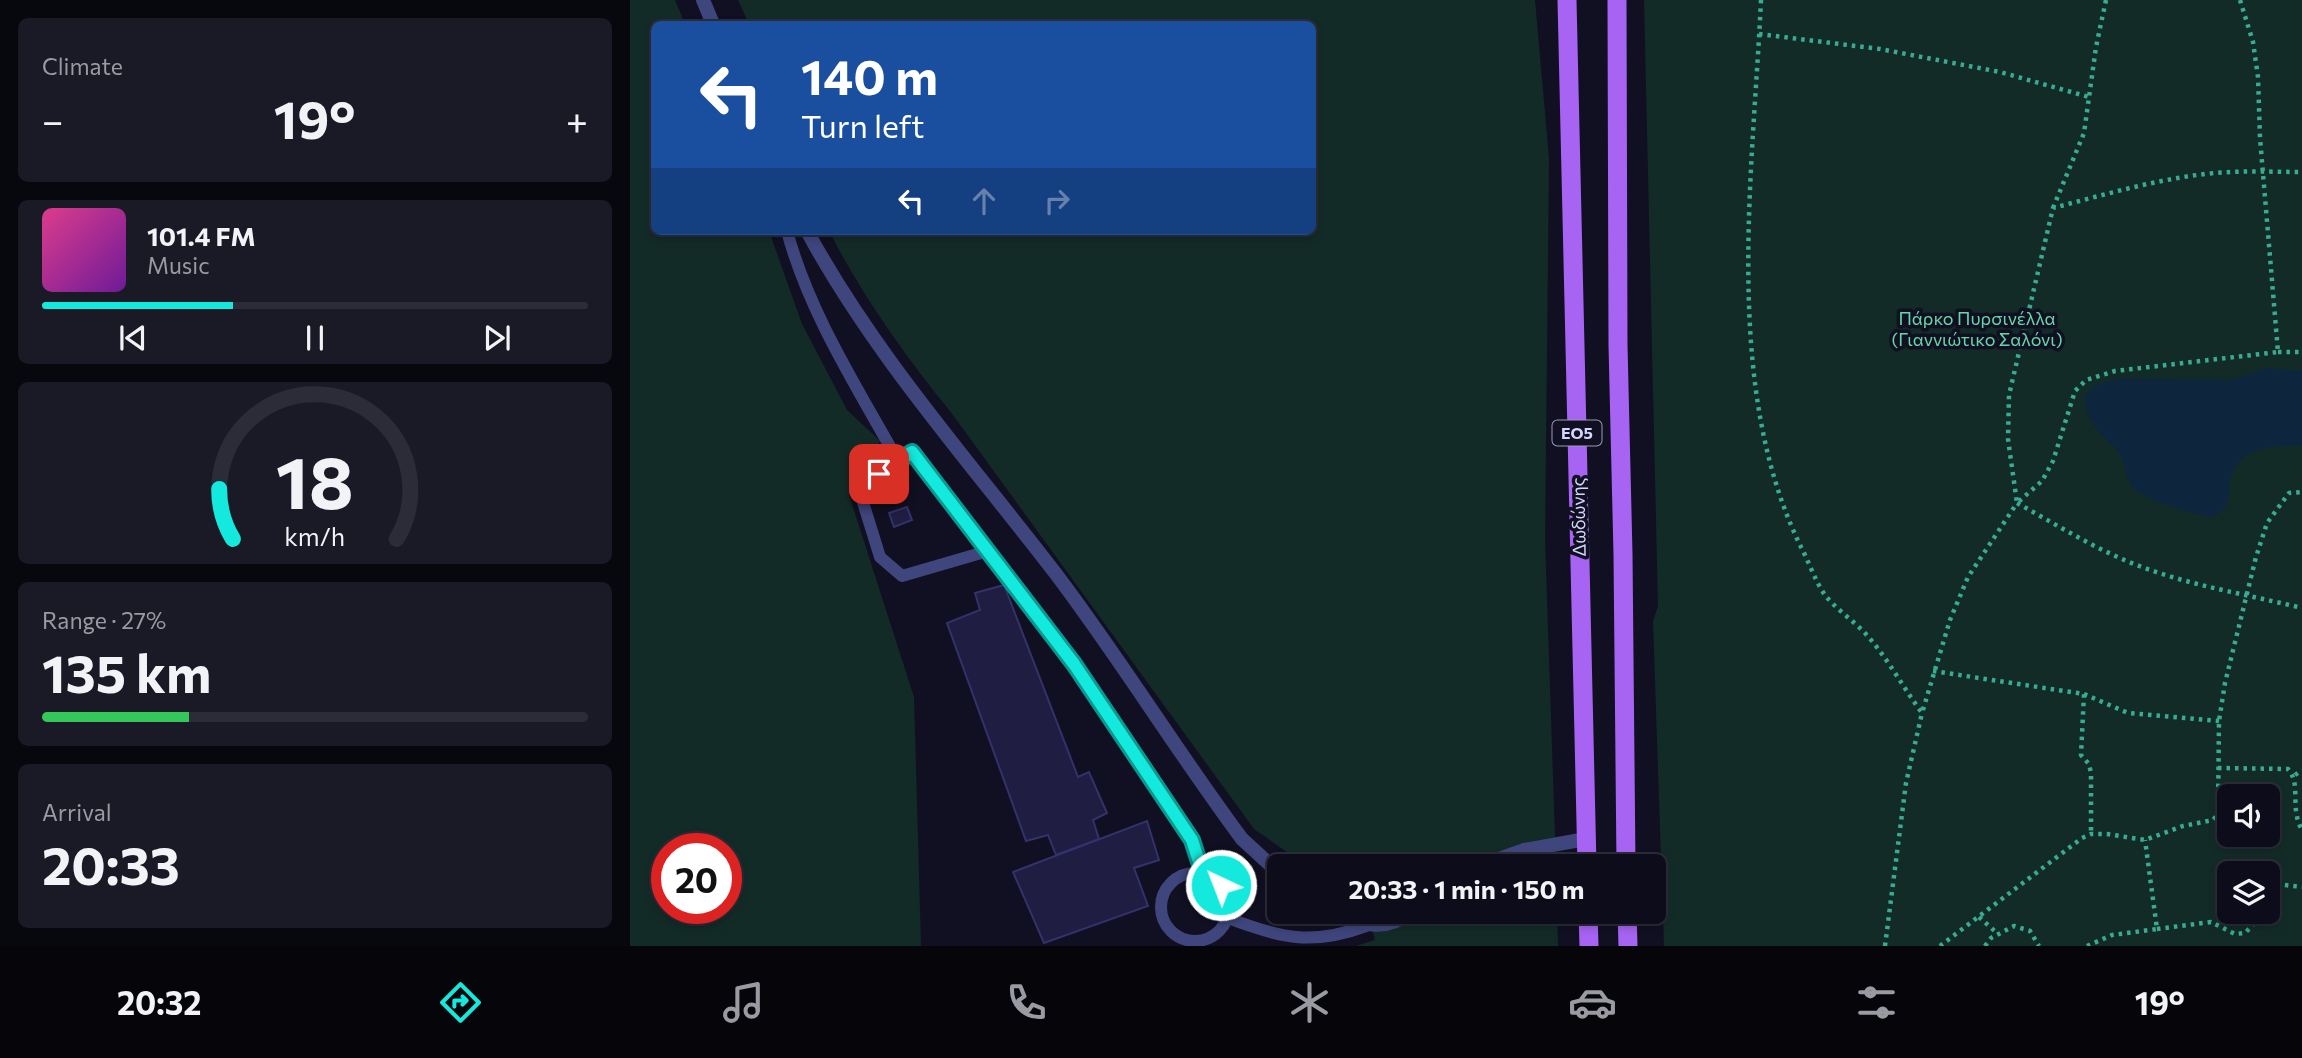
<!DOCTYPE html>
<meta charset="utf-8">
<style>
:root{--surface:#0c0c1a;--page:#1a1a27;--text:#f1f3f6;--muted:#9a9ba2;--line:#2c2c39;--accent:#13e9dc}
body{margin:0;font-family:Commissioner,sans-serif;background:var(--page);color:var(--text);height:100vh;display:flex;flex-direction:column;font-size:26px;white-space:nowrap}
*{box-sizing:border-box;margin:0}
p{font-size:23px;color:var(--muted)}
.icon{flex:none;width:38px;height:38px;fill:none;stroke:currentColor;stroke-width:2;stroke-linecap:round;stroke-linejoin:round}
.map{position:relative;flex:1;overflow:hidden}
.details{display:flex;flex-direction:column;gap:18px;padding:18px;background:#07070e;width:630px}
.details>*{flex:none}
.hud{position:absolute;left:21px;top:21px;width:665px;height:214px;border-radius:10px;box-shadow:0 4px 10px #0003,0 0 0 2px var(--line);background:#1a4fa0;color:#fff;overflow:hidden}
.tools{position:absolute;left:1587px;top:784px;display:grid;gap:14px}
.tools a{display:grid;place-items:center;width:63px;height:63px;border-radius:10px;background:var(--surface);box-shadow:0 4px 10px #0003,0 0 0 2px var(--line);font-size:35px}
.speed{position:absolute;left:21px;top:833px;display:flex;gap:14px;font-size:35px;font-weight:700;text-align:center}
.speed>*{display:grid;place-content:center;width:91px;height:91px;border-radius:50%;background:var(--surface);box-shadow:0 4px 10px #0003,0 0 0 2px var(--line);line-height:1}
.speed .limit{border:10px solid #d22;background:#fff;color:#111}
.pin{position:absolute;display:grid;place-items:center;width:60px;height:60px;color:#fff;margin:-30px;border-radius:14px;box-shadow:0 4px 10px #0006}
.me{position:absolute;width:77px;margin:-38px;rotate:317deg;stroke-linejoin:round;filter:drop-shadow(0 0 5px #0008)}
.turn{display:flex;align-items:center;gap:24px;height:147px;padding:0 35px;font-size:32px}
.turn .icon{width:91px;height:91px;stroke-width:2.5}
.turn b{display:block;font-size:49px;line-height:60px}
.lanes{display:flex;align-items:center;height:66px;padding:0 35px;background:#0003;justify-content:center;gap:35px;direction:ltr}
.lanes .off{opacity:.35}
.big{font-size:52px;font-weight:700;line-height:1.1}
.details .tile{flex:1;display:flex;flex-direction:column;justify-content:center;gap:10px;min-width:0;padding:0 24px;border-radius:10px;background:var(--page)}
.details .dial{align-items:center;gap:0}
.dial svg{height:182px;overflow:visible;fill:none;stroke:var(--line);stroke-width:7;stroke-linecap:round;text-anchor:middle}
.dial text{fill:var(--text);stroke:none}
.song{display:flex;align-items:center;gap:21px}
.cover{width:84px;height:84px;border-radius:10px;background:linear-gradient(135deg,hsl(330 70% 55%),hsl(280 70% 35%))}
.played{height:7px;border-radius:4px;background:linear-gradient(90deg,var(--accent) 35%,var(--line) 35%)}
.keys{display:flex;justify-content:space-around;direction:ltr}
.heat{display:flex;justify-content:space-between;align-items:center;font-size:38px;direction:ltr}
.charge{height:10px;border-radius:5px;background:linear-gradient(90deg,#34c759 27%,var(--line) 0)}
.trip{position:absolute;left:637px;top:854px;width:399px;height:70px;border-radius:10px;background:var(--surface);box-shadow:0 4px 10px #0003,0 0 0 2px var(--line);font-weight:700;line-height:70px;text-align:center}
.menu{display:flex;height:112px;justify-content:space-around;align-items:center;background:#05050a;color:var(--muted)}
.menu .icon{width:49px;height:49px}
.menu .active{color:var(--accent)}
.menu b{font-size:32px;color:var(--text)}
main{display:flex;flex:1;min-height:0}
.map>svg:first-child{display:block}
.green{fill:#132b27;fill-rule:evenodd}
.water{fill:#0e263d}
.building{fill:#1f1d41;stroke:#34316b;stroke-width:2}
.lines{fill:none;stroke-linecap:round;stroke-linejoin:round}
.path{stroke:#39ab92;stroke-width:4.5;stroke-dasharray:3.5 5;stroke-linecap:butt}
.service{stroke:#3f467d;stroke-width:12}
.minor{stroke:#3f467d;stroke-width:14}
.primary{stroke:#a764f2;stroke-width:19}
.route-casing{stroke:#0c978f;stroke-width:18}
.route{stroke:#13e9dc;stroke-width:12}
.labels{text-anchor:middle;stroke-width:7;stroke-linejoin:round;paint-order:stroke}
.shield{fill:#101022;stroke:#999bba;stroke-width:2}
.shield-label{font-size:16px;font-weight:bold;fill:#d4d6fb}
.park-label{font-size:18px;fill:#66d6a8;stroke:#101022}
.street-label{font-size:18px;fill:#d4d6fb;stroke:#101022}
</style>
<main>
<section class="details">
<div class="tile"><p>Climate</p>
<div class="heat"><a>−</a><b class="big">19°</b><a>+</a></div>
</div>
<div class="tile">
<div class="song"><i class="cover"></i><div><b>101.4 FM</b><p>Music</p></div></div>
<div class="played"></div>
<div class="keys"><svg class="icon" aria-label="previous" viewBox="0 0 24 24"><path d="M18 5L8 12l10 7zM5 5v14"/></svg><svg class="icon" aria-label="pause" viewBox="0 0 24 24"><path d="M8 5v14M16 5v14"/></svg><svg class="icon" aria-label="next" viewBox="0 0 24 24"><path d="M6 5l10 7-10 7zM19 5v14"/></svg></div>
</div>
<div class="tile dial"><svg viewBox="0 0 100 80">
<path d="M14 69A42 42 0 1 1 86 69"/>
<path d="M14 69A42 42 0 0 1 8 47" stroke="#13e9dc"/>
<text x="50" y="56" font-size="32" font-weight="700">18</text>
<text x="50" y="72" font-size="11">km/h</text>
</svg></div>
<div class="tile"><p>Range · 27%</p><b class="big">135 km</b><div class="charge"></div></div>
<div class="tile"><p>Arrival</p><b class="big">20:33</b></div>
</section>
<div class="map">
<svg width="1672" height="946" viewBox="0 0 1672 946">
<rect width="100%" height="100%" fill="#101022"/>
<!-- green -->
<g class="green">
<path d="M0,0H45L55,24H24V231H139L172,324L217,410L250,441L219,495L284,697L291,946H0ZM37,849H96V908H37Z"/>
<path d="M108,0H905L919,158L915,540L926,866H677L624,829L320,411C274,355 232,295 199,231H682V24H119Z"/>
<path d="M1014,0H1672V946H1034L1023,621L1028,606ZM1600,796H1638V835H1600ZM1600,873H1638V912H1600Z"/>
<path d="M737,912H927L928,946H726L745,940Z"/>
</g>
<!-- water -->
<path class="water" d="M1636,368L1672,371V445C1656,447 1638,445 1623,452C1583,471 1615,503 1582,517C1562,514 1527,504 1510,493C1493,483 1498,465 1488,451C1483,444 1474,439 1469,432C1443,397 1454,386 1491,378L1600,380Z"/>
<!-- building -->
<g class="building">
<path d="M277,507L282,520L264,527L259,513Z"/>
<path d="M374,585L448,777L459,772L477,813L463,820L469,839L426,855L418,835L396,841L317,623L350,610L345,593Z"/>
<path d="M517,821L529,860L504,868L518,906L414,943L383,872Z"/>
</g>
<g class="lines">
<!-- path -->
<g class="path">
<path d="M1131,0C1123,175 1092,386 1171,547C1179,562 1185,581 1195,595C1205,608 1221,619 1233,631C1256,655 1272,686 1292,713L1320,620L1338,577L1387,503C1418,520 1449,539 1481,554C1542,583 1607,592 1672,608"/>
<path d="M1610,0L1623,42L1628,77L1630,138L1648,352L1485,371L1456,380L1445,391L1423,461L1412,481L1387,503L1378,439L1379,395L1423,208C1473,195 1524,180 1575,174C1608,170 1640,172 1672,172"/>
<path d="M1129,34L1250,49L1370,72L1459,97"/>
<path d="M1423,208L1454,133L1466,47L1476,0"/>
<path d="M1648,352H1672"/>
<path d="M1303,671L1454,694L1451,755L1459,764L1461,773V834"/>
<path d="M1454,694L1498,713L1589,721"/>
<path d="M1588,768L1658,769C1672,785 1659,807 1672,830"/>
<path d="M1665,775L1672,770"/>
<path d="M1638,883L1672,887"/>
<path d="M1349,917L1368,934"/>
<path d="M1527,929L1581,922L1605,934L1615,933L1635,912"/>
<path d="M1255,946L1276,783L1292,713"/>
<path d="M1310,946L1452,838L1461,834H1477L1515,840L1553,826L1583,820L1588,814L1589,721L1595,683L1626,557L1637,523L1659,493L1672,492"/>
<path d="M1355,946L1361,938L1384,926L1400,931L1409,946"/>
<path d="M1457,946L1482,935L1527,929L1515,840"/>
</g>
<!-- service -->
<g class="service">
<path d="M157,231C179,313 227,387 268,461"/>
<path d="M358,551L272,576L250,557L232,499L249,474L282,451L444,664L561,840L573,874"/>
<circle cx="565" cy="907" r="34"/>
<path d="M598,918C650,938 682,946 736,926"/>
</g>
<!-- minor -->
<g class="minor">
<path d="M73,0L83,24"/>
<path d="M177,231C245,356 340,462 426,574C491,660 548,753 612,839L649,873"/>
<path d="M849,866L894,850L956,839"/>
<path d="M706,912C737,926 752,932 783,912"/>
</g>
<!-- primary -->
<g class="primary">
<path d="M937,0L957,866"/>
<path d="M987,0L988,345L993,554L996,866"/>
<path d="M958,912L959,946"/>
<path d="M997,912L998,946"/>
</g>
</g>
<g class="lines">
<!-- route casing -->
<g class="route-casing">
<path id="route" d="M249,474L282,452L444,664L562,840L573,874L591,885"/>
</g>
<!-- route -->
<use href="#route" class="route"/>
</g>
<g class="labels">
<!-- shield labels -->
<rect class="shield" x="922.5" y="420.5" width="49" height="25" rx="5"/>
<g class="shield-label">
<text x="947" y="439">ΕΟ5</text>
</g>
<!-- park labels -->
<g class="park-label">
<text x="1347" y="325">Πάρκο Πυρσινέλλα<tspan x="1347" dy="21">(Γιαννιώτικο Σαλόνι)</tspan></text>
</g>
<!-- street labels -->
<g class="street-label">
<text transform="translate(949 517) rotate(-91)" y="6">Δωδώνης</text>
</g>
</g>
</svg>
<div class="tools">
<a><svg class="icon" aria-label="sound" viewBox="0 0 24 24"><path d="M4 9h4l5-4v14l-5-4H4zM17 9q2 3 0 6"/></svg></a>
<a><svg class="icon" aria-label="layers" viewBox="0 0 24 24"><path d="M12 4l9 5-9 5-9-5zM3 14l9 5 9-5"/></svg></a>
</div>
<div class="speed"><div class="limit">20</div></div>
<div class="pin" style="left:249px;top:474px;background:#d93025"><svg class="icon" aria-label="arrive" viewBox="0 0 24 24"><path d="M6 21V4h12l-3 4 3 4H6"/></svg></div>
<svg class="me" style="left:591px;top:885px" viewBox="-20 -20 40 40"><circle r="17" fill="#13e9dc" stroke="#fff" stroke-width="3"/><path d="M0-11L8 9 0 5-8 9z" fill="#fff"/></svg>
<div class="trip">20:33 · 1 min · 150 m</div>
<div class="hud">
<div class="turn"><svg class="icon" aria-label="left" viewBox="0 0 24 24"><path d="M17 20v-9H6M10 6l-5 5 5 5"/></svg><div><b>140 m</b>Turn left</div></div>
<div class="lanes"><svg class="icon" aria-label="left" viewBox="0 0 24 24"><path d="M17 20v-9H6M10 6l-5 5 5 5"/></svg><svg class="icon off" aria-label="ahead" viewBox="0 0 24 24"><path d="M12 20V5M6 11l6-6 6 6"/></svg><svg class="icon off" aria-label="right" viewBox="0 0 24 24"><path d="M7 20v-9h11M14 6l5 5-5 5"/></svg></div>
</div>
</div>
</main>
<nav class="menu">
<b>20:32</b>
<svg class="icon active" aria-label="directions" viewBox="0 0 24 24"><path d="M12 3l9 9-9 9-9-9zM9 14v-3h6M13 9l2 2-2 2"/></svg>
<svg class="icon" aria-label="music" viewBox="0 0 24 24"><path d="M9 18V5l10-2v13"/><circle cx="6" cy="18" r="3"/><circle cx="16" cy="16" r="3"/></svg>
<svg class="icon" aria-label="phone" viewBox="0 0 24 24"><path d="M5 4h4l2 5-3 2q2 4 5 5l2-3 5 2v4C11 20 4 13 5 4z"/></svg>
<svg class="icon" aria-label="climate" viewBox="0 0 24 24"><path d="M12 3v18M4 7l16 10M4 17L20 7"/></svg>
<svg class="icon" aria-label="car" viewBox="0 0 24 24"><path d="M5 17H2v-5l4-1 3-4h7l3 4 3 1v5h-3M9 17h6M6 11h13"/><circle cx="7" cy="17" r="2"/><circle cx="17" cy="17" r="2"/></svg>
<svg class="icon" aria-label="filters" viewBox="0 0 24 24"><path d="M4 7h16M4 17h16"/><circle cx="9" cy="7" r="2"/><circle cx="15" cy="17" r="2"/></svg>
<b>19°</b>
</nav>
